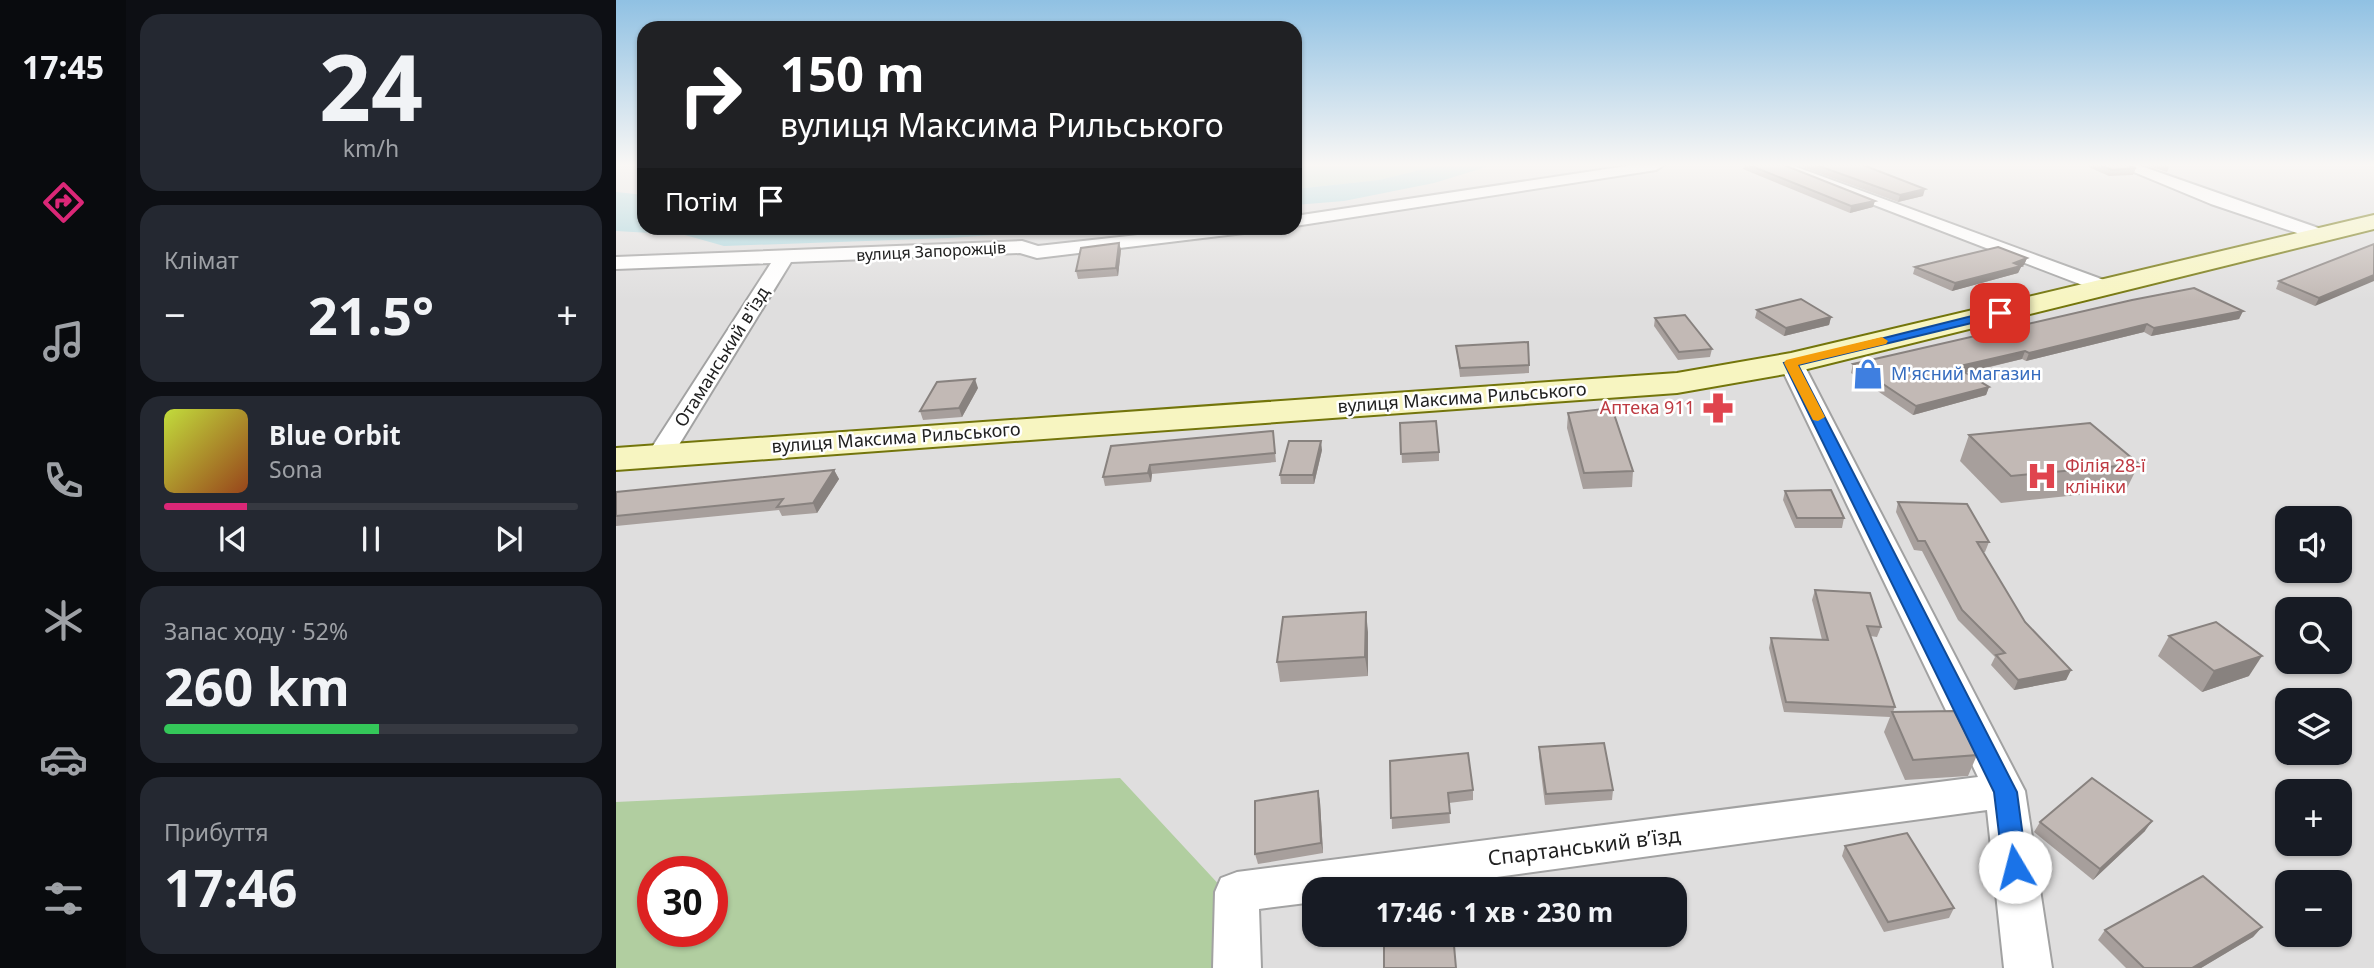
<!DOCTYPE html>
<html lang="uk">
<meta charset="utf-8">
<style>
:root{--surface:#171b24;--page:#242831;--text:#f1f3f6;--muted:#9ea1a6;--line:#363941;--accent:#db2777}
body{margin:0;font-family:"Noto Sans",sans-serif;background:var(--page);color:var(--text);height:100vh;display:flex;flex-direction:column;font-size:26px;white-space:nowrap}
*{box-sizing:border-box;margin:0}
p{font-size:23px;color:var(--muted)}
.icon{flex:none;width:38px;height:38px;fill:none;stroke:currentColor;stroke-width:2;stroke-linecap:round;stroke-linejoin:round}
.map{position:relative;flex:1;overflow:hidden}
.panel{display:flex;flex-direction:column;gap:14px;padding:14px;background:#0d0f14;width:490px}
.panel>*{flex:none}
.top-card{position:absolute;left:21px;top:21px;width:665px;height:214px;border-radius:21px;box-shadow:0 2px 5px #0004;background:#202124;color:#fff;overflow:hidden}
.tools{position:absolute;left:1659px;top:506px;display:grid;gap:14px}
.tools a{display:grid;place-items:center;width:77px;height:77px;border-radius:14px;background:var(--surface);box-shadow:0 2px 5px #0004;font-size:35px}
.speed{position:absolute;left:21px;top:856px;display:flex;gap:14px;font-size:35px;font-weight:700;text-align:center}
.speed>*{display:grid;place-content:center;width:91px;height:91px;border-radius:50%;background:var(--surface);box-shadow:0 2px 5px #0004;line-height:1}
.speed .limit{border:10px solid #d22;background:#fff;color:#111}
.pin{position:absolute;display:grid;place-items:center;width:60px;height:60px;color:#fff;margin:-30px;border-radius:14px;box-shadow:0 4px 10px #0006}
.me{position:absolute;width:77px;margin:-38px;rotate:352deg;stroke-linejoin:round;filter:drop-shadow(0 0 5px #0008)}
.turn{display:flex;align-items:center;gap:24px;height:147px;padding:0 28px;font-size:32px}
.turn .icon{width:91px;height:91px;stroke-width:2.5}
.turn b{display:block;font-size:49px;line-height:60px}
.then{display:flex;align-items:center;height:66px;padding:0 28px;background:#0003;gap:14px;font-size:26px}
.big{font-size:52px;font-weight:700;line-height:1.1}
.panel .tile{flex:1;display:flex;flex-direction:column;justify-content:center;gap:10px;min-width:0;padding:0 24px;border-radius:21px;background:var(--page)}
.panel .dial{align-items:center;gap:0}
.dial b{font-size:91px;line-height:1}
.song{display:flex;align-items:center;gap:21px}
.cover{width:84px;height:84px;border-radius:10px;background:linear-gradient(135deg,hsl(70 70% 55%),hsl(20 70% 35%))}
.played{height:7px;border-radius:4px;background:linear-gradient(90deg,var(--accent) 20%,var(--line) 20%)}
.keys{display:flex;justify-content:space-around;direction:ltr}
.heat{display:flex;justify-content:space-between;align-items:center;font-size:38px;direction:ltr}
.charge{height:10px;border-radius:5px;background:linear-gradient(90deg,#34c759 52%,var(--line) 0)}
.trip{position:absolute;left:686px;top:877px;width:385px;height:70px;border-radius:21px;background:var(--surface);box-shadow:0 2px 5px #0004;font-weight:700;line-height:70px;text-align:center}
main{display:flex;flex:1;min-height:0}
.tabs{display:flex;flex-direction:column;width:126px;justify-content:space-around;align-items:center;background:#090b0e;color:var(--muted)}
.tabs .icon{width:49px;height:49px}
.tabs .current{color:var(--accent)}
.tabs b{font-size:32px;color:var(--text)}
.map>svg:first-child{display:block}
.residential{fill:#dfdede;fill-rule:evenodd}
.forest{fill:#b1cea0;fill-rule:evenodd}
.wetland{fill:#c7ded1}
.water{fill:#acd5dc}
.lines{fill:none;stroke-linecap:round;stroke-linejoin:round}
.minor-casing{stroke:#a2a2a2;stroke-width:4}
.secondary-casing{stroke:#73750b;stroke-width:4}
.minor{fill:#fff;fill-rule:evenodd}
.secondary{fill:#f7f5c1;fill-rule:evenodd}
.wall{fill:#a79f9c}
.shaded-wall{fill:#88827f}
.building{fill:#c2b9b5;stroke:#88827f;stroke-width:2}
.route{fill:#1a73e8;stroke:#114b97;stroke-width:2}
.slow{fill:#f59e0b}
.labels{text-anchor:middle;stroke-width:5;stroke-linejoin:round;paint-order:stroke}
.far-street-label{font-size:16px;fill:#212121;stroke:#fff}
.street-label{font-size:18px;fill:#212121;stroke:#fff}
.shop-label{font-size:18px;fill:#366cbe;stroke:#fff;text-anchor:start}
.health-label{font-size:18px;fill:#be3a42;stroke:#fff;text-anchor:end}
.near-street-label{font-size:21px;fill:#212121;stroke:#fff}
</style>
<main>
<nav class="tabs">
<b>17:45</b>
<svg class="icon current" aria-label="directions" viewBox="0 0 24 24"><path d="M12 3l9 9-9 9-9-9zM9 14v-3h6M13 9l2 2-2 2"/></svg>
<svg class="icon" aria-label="music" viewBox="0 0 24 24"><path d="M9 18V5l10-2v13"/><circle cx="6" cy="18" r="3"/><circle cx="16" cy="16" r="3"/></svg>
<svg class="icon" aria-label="phone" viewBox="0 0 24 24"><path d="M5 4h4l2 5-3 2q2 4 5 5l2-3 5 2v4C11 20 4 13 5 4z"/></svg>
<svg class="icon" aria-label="climate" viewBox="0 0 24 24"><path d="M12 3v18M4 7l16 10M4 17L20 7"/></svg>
<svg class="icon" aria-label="car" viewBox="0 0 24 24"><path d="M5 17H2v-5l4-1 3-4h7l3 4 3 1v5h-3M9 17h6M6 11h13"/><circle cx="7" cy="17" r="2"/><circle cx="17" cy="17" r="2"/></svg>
<svg class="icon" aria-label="filters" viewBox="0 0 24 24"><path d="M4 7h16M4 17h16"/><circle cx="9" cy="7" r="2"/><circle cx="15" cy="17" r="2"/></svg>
</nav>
<section class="panel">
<div class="tile dial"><b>24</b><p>km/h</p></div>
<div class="tile"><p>Клімат</p>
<div class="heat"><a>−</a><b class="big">21.5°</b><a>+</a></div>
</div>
<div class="tile">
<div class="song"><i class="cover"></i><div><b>Blue Orbit</b><p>Sona</p></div></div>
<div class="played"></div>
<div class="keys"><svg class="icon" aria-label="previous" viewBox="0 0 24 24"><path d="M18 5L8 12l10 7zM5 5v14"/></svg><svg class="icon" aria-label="pause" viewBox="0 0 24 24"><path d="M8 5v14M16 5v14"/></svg><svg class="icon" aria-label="next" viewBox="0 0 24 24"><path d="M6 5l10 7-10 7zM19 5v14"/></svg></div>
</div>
<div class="tile"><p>Запас ходу · 52%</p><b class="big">260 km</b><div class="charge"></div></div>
<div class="tile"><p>Прибуття</p><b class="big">17:46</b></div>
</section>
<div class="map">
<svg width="1758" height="968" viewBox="0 0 1758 968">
<rect width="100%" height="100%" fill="#f1ede9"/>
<!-- residential -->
<path class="residential" d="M0,165H28V228H679V165H1758V968H0ZM1671,518H1724V570H1671ZM1671,609H1724V662H1671ZM1671,700H1724V752H1671ZM1671,791H1724V844H1671ZM37,872H96V931H37ZM1671,882H1724V934H1671ZM698,889H1059V934H698Z"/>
<!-- forest -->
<path class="forest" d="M504,778L608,890L607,968H0V802ZM37,872H96V931H37Z"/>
<!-- wetland -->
<path class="wetland" d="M679,165H824L763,180L679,189Z"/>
<!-- water -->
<g class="water">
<path d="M824,165H877L818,183L728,201L679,205V189L763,180Z"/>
<path d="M0,192L28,195V228H480L333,238L108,246L69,235L0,231Z"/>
</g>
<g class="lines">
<!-- minor casing -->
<g class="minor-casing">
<g id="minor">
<path d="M1017,165H1048L1040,170L679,226V216Z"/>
<path d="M1154,165H1175L1496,283L1499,287L1496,291H1482Z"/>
<path d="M1501,165H1522L1711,231L1714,235L1705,240L1699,239L1595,204Z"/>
<path d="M585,228H637L628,233L421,258L404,253L175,262L53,461H35L31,455L155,263L0,269V257L406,241L422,246Z"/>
<path d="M1175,356L1183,358L1187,363L1409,791L1436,968H1388L1371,810L793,889H698V902L643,909L645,968H597L599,892L605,878L621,872L1362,777L1163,363L1167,358Z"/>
</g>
</g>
<!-- secondary casing -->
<g class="secondary-casing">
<path id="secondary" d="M1758,215V229L1175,373L1061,393L0,470V448L1061,373L1175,353Z"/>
</g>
<!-- minor -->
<use href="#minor" class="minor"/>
<!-- secondary -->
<use href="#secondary" class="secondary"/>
</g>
<!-- wall -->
<g class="wall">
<path d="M1128,165H1168L1257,207L1234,213L1127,169Z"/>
<path d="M1181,165H1252V167L1307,196L1282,202Z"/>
<path d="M1468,165H1511L1520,168L1517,175L1493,176Z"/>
<path d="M1529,165H1552L1554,166L1551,172Z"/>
<path d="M503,243L505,250L502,276L462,279L460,271Z"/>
<path d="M1758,244L1699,306L1660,289L1663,281Z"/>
<path d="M1411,258L1408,265L1405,267L1402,273L1336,291L1297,274L1299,267Z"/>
<path d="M1141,310L1215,317L1213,325L1168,336L1139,318Z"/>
<path d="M1627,311L1623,319L1535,336L1528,332L1410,361L1406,359L1350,373L1373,387L1370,395L1297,415L1235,373L1237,364Z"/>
<path d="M1039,318L1096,349L1094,357L1062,360L1038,326Z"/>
<path d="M840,346L913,365V373L844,377Z"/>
<path d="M362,388L346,417L307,420L304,411Z"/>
<path d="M952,413L1017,471L1016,487L967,489L951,428Z"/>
<path d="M784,423L823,452V461L786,463Z"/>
<path d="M657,431L660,462L536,474L535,482L489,486L487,477Z"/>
<path d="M1353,435L1523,464L1510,490L1385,503L1344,461Z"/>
<path d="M706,450L698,484H665L664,475Z"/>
<path d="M218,470L223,479L201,513L166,516L163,510L0,526V492Z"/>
<path d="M1169,491L1228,518L1226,528H1179L1167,500Z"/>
<path d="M1282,502L1373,542L1369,552H1366L1409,622L1455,670L1450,680L1398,690L1375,665L1379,657L1342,620L1306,551L1298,550L1280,512Z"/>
<path d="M1199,590L1265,627L1261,637L1254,636L1279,707L1277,712L1361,755L1352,776L1289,780L1268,732L1274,717L1168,712L1153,648L1155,638L1206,640L1196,600Z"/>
<path d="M752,632V676L664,682L661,662Z"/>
<path d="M1553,636L1633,676L1586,692L1542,656Z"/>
<path d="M923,747L997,790L996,800L929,805L923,757Z"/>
<path d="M774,761L857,790V800L833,803L834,823L776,829Z"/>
<path d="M702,791L704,802L707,853L642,864L639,854Z"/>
<path d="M1424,822L1529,831L1477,880L1418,832Z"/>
<path d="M1229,846L1338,908L1333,918L1268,932L1226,856Z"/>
<path d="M1646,927L1637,937L1585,968H1510L1482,940L1489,930Z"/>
</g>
<!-- shaded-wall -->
<g class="shaded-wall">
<path d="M1309,189L1307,196L1282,202L1284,195Z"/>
<path d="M1259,201L1257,207L1234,213L1235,206Z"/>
<path d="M503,243L505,250L502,276L500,268Z"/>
<path d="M1411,258L1408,265L1405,267L1402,273L1336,291L1339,283Z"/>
<path d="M1758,275V281L1699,306L1703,298Z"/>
<path d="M1627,311L1623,319L1535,336L1538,328Z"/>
<path d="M1215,317L1213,325L1168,336L1170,328Z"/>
<path d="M1531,324L1528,332L1410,361L1413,353Z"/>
<path d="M1409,351L1406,359L1338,375L1340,367Z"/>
<path d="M359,379L362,388L346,417L343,408Z"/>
<path d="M1373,387L1370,395L1297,415L1300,406Z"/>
<path d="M705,441L706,450L698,484L697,475Z"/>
<path d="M534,465L536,474L535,482L532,473Z"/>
<path d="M218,470L223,479L201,513L197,503Z"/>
<path d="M750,612L752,632V676L749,657Z"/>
<path d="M1646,656L1633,676L1586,692L1598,671Z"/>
<path d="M1455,670L1450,680L1398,690L1402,680Z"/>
<path d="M702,791L704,802L707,853L705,843Z"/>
<path d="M1536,821L1529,831L1477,880L1484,869Z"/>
<path d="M1646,927L1637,937L1585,968H1576Z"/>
</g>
<!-- building -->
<g class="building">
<path d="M1133,165H1168L1259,201L1235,206Z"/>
<path d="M1200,165H1250H1247L1309,189L1284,195Z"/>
<path d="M1484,165H1511L1520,168L1496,170Z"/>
<path d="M503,243L500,268L460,271L465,248Z"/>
<path d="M1758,244V275L1703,298L1663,281Z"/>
<path d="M1382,247L1411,258L1398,263L1405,266L1339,283L1299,267Z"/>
<path d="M1578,288L1627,311L1538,328L1531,324L1413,353L1409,351L1340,367L1373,387L1300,406L1237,364L1516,300Z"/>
<path d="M1185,299L1215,317L1170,328L1141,310Z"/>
<path d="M1069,315L1096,349L1063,352L1039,318Z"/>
<path d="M912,342L913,365L844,368L840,346Z"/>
<path d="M359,379L343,408L304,411L321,382Z"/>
<path d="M996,408L1017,471L968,473L952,413Z"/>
<path d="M820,421L823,452L785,454L784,423Z"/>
<path d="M1474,423L1523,464L1395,476L1353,435Z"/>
<path d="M657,431L659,453L534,465L532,473L487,477L495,446Z"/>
<path d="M673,441H705L697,475H664Z"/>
<path d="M218,470L197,503L161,507L167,499L0,516V492Z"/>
<path d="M1215,490L1228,518H1181L1169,491Z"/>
<path d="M1282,502L1351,504L1373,542H1361L1409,622L1455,670L1402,680L1380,655L1389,653L1346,610L1309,541H1302Z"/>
<path d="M1199,590L1254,593L1265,627L1251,626L1279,707L1170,702L1155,638L1212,640Z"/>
<path d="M750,612L749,657L661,662L667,617Z"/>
<path d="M1600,622L1646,656L1598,671L1553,636Z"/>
<path d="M1338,711L1361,755L1297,760L1276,712Z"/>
<path d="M988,743L997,790L930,794L923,747Z"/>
<path d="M852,753L857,790L832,793L834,813L775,818L774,761Z"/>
<path d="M1476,778L1536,821L1484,869L1424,822Z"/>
<path d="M702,791L705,843L639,854V801Z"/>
<path d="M1291,833L1338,908L1272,922L1229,846Z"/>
<path d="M1587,876L1646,927L1576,968H1528L1489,930Z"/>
<path d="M768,934H837L840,968H768Z"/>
</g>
<!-- sky -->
<linearGradient id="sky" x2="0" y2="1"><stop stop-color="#90c1e3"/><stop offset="0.55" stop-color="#f9f7f5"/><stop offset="1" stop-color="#f9f7f5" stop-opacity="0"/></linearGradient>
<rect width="1758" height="300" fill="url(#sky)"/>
<!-- route -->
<path class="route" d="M1384,309L1389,310V315L1182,365L1401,792L1411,867L1408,875L1399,878L1390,875L1387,867L1378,792L1168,363Z"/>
<!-- slow -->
<path class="slow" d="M1266,337L1272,341L1270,344L1182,365L1209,417L1202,421L1197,420L1168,363L1170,360Z"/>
<!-- icons -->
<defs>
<g id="shop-bare" transform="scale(2.415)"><path d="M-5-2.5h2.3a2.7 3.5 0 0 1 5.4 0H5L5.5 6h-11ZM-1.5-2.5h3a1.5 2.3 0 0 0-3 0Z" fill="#3f7fe0" stroke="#fff" stroke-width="2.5" paint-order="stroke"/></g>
<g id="pharmacy-bare" transform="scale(2.415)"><path d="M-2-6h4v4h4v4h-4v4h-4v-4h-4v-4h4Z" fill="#e0444e" stroke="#fff" stroke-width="2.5" paint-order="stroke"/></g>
<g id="hospital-bare" transform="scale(2.415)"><path d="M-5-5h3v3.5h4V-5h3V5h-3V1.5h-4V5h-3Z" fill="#e0444e" stroke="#fff" stroke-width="2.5" paint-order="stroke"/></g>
</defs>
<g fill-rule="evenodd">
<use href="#shop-bare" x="1252" y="374"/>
<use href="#pharmacy-bare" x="1102" y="408"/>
<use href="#hospital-bare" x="1426" y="476"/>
</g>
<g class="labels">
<!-- far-street labels -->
<g class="far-street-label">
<text transform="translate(315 251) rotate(-3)" y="6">вулиця Запорожців</text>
</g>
<!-- street labels -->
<g class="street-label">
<text transform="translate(106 357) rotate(-58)" y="6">Отаманський в'їзд</text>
<text transform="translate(846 398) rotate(-4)" y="6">вулиця Максима Рильського</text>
<text transform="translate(280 438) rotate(-4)" y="6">вулиця Максима Рильського</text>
</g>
<!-- shop labels -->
<g class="shop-label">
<text x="1275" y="380">М'ясний магазин</text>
</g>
<!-- health labels -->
<g class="health-label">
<text x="1079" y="414">Аптека 911</text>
<text x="1449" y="472" text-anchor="start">Філія 28-ї<tspan x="1449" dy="21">клініки</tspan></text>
</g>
<!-- near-street labels -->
<g class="near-street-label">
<text transform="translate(968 847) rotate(-7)" y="7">Спартанський в’їзд</text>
</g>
</g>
</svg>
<div class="tools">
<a><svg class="icon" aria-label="sound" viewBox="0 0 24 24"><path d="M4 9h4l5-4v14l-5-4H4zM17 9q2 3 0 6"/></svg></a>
<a><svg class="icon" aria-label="search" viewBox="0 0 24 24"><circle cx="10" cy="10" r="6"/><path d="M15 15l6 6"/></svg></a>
<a><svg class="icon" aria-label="layers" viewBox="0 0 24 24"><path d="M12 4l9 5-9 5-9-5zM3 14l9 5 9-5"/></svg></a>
<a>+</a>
<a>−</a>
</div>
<div class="speed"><div class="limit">30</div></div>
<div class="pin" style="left:1384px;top:313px;background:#d93025"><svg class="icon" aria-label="arrive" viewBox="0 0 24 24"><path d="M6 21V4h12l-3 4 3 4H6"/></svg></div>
<svg class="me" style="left:1399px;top:867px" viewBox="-20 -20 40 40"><circle r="19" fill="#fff"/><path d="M0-13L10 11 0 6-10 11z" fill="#1a73e8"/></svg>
<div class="trip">17:46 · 1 хв · 230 m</div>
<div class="top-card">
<div class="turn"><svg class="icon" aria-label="right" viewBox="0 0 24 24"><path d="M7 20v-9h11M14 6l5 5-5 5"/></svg><div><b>150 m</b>вулиця Максима Рильського</div></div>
<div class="then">Потім<svg class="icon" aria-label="arrive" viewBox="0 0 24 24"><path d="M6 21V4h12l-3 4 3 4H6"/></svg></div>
</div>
</div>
</main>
